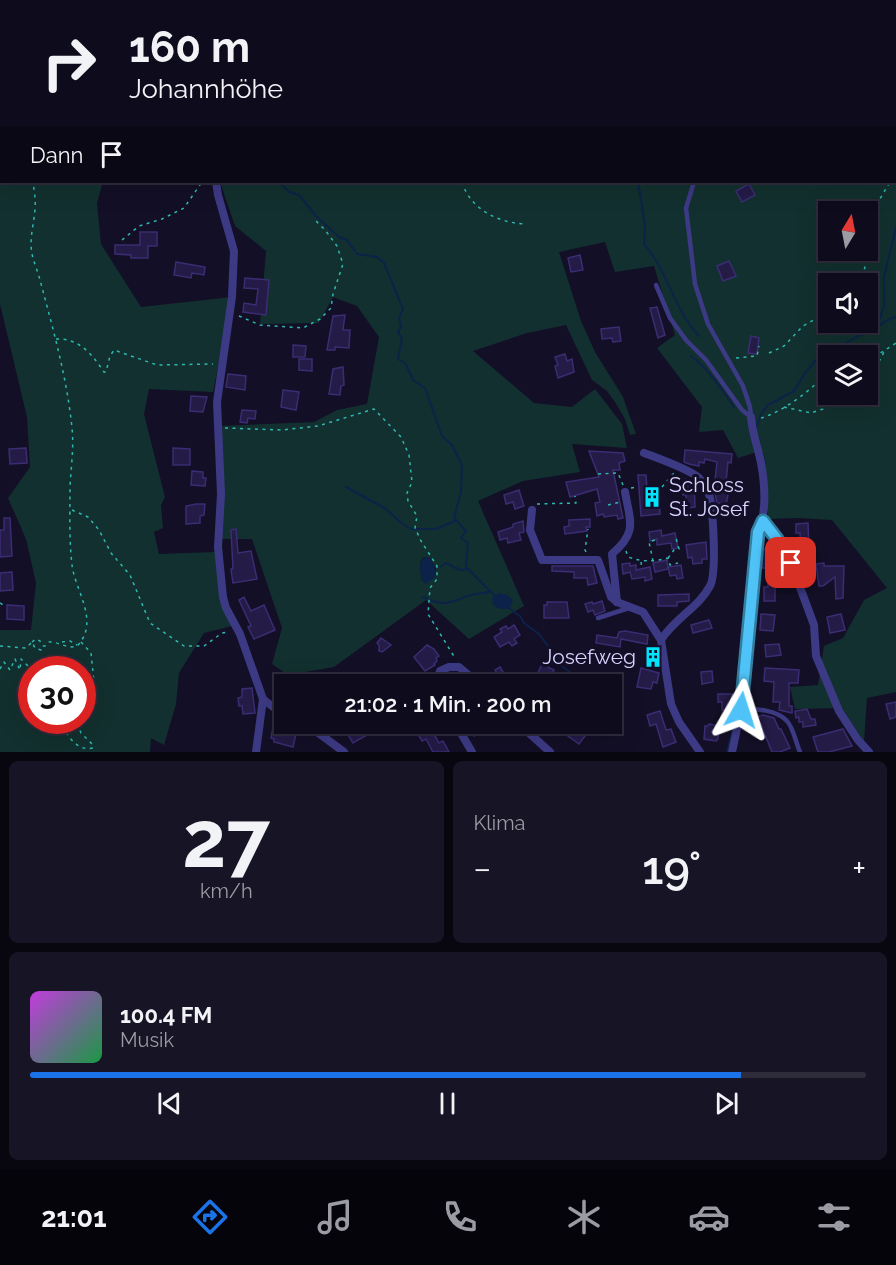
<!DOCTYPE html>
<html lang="de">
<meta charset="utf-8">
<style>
:root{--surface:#0e0b1c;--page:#171425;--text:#f1f3f6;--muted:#9b9ba3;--line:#2e2b3b;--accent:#1a73e8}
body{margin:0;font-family:Raleway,sans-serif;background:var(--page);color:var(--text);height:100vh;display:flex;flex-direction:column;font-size:22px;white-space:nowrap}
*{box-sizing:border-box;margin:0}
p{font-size:20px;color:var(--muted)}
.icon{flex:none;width:33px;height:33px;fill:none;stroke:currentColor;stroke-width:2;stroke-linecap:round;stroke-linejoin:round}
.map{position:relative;height:752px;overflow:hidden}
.panel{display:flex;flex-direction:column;gap:9px;padding:9px;background:#08060f;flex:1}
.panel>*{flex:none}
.guide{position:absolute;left:0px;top:0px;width:897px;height:183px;box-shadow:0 6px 24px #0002,0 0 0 2px var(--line);background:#0e0b1c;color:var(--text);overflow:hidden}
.needle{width:39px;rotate:10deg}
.buttons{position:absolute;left:818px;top:201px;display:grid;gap:12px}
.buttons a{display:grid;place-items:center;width:60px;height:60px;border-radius:0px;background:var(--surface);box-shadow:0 6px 24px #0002,0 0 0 2px var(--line);font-size:30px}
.speed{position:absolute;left:18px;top:656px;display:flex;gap:12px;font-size:30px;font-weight:700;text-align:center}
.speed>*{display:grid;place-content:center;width:78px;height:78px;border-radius:50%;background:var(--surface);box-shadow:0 6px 24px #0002,0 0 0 2px var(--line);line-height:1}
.speed .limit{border:9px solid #d22;background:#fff;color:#111}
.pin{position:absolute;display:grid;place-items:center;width:51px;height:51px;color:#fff;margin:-26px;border-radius:12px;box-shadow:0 3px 9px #0006}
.me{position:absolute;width:66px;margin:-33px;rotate:6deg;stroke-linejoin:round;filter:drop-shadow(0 0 4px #0008)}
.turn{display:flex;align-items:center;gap:21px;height:126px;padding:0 30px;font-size:27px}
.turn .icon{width:78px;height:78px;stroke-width:2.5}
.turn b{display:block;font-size:42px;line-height:51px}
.then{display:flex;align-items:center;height:57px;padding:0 30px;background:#0003;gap:12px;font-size:22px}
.big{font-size:45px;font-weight:600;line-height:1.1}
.panel .card{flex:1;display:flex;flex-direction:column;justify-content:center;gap:9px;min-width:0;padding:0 21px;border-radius:9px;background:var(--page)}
.panel .dial{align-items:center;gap:0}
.dial b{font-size:78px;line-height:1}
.song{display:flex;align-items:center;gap:18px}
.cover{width:72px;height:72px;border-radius:9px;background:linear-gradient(135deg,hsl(290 70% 55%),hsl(140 70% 35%))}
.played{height:6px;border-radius:3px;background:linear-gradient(90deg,var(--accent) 85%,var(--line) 85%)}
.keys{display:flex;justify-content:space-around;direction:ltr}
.heat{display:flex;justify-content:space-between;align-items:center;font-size:33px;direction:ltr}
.panel .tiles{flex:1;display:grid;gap:9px;grid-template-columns:1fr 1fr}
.card:last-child{grid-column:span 2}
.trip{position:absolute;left:274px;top:674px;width:348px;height:60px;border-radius:0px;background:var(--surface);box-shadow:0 6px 24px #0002,0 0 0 2px var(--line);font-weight:600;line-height:60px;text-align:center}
.tab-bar{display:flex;height:96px;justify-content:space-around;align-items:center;background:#06040b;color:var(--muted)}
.tab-bar .icon{width:42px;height:42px}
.tab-bar .current{color:var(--accent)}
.tab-bar b{font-size:27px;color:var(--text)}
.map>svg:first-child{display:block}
.green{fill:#12302f;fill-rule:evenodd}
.water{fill:#0c2248}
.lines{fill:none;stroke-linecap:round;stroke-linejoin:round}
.stream{stroke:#0c2248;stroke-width:2}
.building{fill:#241b47;stroke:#3b2d73;stroke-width:1.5}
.path{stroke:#2fb8b0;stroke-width:1.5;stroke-dasharray:3 4.5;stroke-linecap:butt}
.lane{stroke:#3d3a85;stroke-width:4.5}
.street{stroke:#3d3a85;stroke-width:8}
.route-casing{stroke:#337fa1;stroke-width:15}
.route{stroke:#4fc3f7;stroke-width:10}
.labels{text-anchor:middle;stroke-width:6;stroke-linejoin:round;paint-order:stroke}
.poi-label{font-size:21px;fill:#d9d4ff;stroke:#130f26;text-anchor:start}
</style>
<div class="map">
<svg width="896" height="752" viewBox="0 0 896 752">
<rect width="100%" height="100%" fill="#130f26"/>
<!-- green -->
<path class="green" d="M0,0H613L2,2V182H103L97,203L101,244L141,307L232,297L213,392L149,389L144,414L165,497L161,505L163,528L154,532L159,554L215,552L218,550L217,426L314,422L337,410L367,404L379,337L357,306L333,297L319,323L260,324L266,251L235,226L220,182H896V2L880,1L896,0V692L867,698L864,742L842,708L795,709L790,687L818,685L824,646L843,638L864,600L887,588L832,520L798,518L768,519L767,480L760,451L738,458L723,430L699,432L702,407L657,348L675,335L654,266L615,272L605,242L559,252L581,321L595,352L623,397L636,434L630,435L625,419L615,402L607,391L592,380L566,325L527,333L473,351L534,403L572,407L595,389L622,424L627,448L572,444L580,472L523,481L478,501L524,606L469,639L426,600L334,667L288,675L272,664L282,628L252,539H222L223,597L236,625L204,633L179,673L176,704L164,745L151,738L150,752H0V630H31L36,583L26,539L8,498L30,467L27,417L0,304ZM828,212H867V250H828ZM828,284H867V322H828ZM828,356H867V394H828ZM424,557L430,558L436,569L435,577L422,581C421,573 417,563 424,557ZM32,669H82V720H32Z"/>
<!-- water -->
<g class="water">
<path d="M425,557L430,558L436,570L435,577L426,584L422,581C421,572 417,563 425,557Z"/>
<path d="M499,593L507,595L513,600L510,609H500L493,605L492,598Z"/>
</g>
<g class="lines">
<!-- stream -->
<g class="stream">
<path d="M579,2V0"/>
<path d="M638,182L645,225L644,244C668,271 674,310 699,336"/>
<path d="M281,184L289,192L299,195L316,216L339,237L347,240L357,254L377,257L384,263L403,309L399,318L401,326L398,333L402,338L398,359L406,364L413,380L425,388L442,436L452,445L462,465L461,492L454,518L466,531L461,538L468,543L466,567L496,597"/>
<path d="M877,327L884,306V277L896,227"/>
<path d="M691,356C709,370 721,388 734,407"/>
<path d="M756,428L762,413L768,405L794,391L805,373L816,360L860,335C874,333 882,320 896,317"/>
<path d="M763,453L765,465"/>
<path d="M346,487L386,509L400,522L411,529H436L455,521"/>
<path d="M440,567L446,563L460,570L468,569"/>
<path d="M423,597C444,607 448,603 468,596C476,593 483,594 491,591"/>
<path d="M509,608L520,616L524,623L539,634L550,649L558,655L562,666L572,674L575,684"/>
<path d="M727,752L736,717"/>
</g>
</g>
<!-- building -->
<g class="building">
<path d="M749,184L755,195L742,202L736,191Z"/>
<path d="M140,232H157V246H148V258H131V255L115,254V245H140Z"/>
<path d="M580,255L583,270L571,272L568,258Z"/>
<path d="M729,261L736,276L723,281L717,266Z"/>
<path d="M176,262L205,267L204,275L192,273L191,278L174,275Z"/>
<path d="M245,278L269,280L266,315L243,312L244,303L256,305L258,289L244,288Z"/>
<path d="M657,307L665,335L658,338L650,308Z"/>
<path d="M345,315L343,330H350L349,348L335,347V350H327L333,316Z"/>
<path d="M619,327L621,341L613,342L612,338L602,339L601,329Z"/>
<path d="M751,336L759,338L757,354L748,353Z"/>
<path d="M293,345L306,346L305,357H293Z"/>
<path d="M565,354L567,361L572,359L574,372L558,378L555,366L558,365L555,357Z"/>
<path d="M299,359H312V371L299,370Z"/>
<path d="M343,367L344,385L341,386L340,395L329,394L333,369Z"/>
<path d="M228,374L246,376L245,390L226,387Z"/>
<path d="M283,390L299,392L296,410L281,407Z"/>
<path d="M191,396L207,397L203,412L190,411Z"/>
<path d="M242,410L256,411L255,419L248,418L247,423L240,422Z"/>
<path d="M26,448L27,463L10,464L9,449Z"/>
<path d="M173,448L190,449V465H173Z"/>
<path d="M685,450L732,454L731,463L728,462L726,482H731L726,504L717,503L714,489L717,462L705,459L704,463L699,462V466L689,464L684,462Z"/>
<path d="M589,451L623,453L625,461L619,463L620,470H613L623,518L618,519L617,515L604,517L603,514L597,516L595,503L600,502L597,489L570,497L566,482L599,477Z"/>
<path d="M192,471L203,472V478H206L205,486L191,485Z"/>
<path d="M638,475H646L647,489L658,488L660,514L641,516Z"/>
<path d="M685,479L694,482L695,507L686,508V495H683Z"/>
<path d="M519,490L524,506L515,509L513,502L506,504L504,495Z"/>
<path d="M196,504H205L204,515L200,516V523L186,524V506Z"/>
<path d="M4,518H10L12,556L0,557V530H4Z"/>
<path d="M590,519V527H586L587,531L565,534L564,527L569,526V520Z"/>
<path d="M523,521L524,532L519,533L521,540L508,543L507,538L500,540L498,532L513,527V524Z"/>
<path d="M808,523L809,549H801L800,533H796V524Z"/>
<path d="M236,529L238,553L251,551L257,579L233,583L231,569H233L231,530Z"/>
<path d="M661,530L662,536L675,533L678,548L672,549L671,543L657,545V539L650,541L649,532Z"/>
<path d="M706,542L707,559H702V563L693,564L692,557L688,558L686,545Z"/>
<path d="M763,549H776L778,553L777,568H762Z"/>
<path d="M667,560L668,569L655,572L653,563Z"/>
<path d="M630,563V566L636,565V570L650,567L652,579L645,581V577L632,579L630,572L623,574L622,564Z"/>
<path d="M824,563V566H844L843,598L836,599L835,577L823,586H819L816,564Z"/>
<path d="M681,565L683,578L677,579L676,575L670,576L668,567Z"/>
<path d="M552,566H593L597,583L588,585L587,578H574V572L552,571Z"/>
<path d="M12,572L13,590L0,591V573Z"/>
<path d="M768,583L775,584V601H764V587H768Z"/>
<path d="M689,594V601L677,602V606H658V595Z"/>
<path d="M244,597L251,611L264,605L275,630L254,639L248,627L251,626L239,600Z"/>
<path d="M602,601L605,611L595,615L593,610L588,612L585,604L592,602L593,604Z"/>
<path d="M547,602H567L569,618H544V605H547Z"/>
<path d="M7,605L24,606V620L7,619Z"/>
<path d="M761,614L775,615L773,631L760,630Z"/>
<path d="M841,614L845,630L830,633L827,617Z"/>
<path d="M709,620L712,628L693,633L691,625Z"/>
<path d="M514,625L520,635L514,639L517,643L512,646L509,642L500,647L494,637L502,632L500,629L506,626L508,629Z"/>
<path d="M625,631L648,635L647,644L621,639L620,647L596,643L597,635L617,638L619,632Z"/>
<path d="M381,638L391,645L382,652L379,651V645L377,643Z"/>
<path d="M779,644L781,655L766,657L765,645Z"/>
<path d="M427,645L434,649L439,656L436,658L437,661L434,664L435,665L425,671L414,657Z"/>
<path d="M542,664L554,670L548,683L536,677Z"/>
<path d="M500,667L510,684H491L500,679L495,670Z"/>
<path d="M641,668L659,673L657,683L653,682L651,689L637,687Z"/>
<path d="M765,668L799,670L798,683H789V706H792V713L779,710L780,702H773L774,682L764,681Z"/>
<path d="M712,671L713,682L702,684L701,672Z"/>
<path d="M394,674L398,684H369L385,677Z"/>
<path d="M252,688L255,713L243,714L242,706H239L238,698L242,697V689Z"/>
<path d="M718,694H732V710H722V702H718Z"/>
<path d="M896,702V717L890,719L886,704Z"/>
<path d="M807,709L811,719H815L816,725L803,727V722H799V717L796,718L795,711Z"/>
<path d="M660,711L666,730L671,729L676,742L663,747L656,724L650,726L647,715Z"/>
<path d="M763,715L774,718L779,729H781L790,748L780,752H772L760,723L756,724L754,718Z"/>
<path d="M357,723H360L367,735L353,743L348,735L352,732L350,728Z"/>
<path d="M473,723H482L486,730L474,736L469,728L474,725Z"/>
<path d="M557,723H575L588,732L579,744L568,736L570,733Z"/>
<path d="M597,723H614L617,727L606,735Z"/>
<path d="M428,724L439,743L443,741L449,752H433L426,739L422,741L416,731Z"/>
<path d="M709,724L719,726L718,739L716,741L704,739L705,726H708Z"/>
<path d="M273,728L296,734L293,747L274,742V739L271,738Z"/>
<path d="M843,729L852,746L829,752H818L813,737Z"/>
</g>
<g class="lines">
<!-- path -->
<g class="path">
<path d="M113,0H124"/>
<path d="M182,0L183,2"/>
<path d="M192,0V2"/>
<path d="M88,2L89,0"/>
<path d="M0,76L2,75"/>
<path d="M462,182C470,209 498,223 526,224"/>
<path d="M122,240L139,226L162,219L184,208L202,182"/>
<path d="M861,284L867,258L878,230L875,207L890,182"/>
<path d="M239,316L260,325L303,328L320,319L331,308L333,294L343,264L337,246L325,230L315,220"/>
<path d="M56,339C79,338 92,354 104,372H106L110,356L114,350L157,365L213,364"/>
<path d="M769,353L784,346L803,326L828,312"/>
<path d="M736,358L757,356L759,346"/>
<path d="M867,359L876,356L896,343"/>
<path d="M867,371L880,360L884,352"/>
<path d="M784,407L811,413L823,409L828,400L834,394"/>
<path d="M761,418C781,413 815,388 828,371"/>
<path d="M225,428L282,430L318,426L374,409L401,437L409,455L412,482L407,493L408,501L417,516L415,528L421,541L437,566V579L430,588L428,614L455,658"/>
<path d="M598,474L618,473L623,485"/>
<path d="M647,487H662L674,473"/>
<path d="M631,488L638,487"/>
<path d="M537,504L576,503L575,496"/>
<path d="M608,505L620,502"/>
<path d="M72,510L88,517L99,530L111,553L130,575L150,623L184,646H204L222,633L229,632"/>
<path d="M626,551L628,557C643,562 653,562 668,558L670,565L678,563"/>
<path d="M586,552L585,550L588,529"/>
<path d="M668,558L674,550L679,549L676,538"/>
<path d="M653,561L649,542L655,540"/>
<path d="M641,562L642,569"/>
<path d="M0,603L5,606"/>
<path d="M32,642L36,639L40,641L42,645"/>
<path d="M62,642L70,641L77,645"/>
<path d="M81,642L91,653L96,702L90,715"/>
<path d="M0,646L26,648L32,642L35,648L41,650L42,646H45L49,642C58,641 72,652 79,644C99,620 75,590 72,565C69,540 70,512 70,487C71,467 74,448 72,428C67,378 53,329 40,280C38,272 34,263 32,254C29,239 34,224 35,209C36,200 34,190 33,182"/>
<path d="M0,669L4,662L10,670L15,659L20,670L21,659L32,670"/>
<path d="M82,689L91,682"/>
<path d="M58,720C67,733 75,752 93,748L92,744L81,733L76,720"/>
</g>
<!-- lane -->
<g class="lane">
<path d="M694,182L686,208L695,284L708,324L743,386L750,407L751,417"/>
<path d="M656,285L670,318L686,340L706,360L742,410L751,417"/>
<path d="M598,618L629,608"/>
<path d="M741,710C755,708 777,710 787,721C793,727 796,743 800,752"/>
</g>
<!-- street -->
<g class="street">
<path d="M705,0V2"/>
<path d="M77,2V0"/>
<path d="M320,2V0"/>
<path d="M0,59L2,58"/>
<path d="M216,182L218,195L234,251L232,297L217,402L221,494L218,547L223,597L226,608L240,634L263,699L256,752"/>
<path d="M644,453C657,458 689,469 699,478C703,482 709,493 710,498C713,514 717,573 710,586C699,607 674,619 661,640"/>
<path d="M532,510L530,530L542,560H598L611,597L617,602L643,612L661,640L671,704L679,722L700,752"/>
<path d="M763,521L777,539L791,563L814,625L816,656L839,711L858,740L869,752"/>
<path d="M617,602L612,554C638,532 630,521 625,492"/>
<path d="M437,684L440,671L449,667H459L479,684"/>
<path d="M263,699L273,707L285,713"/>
<path d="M305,723L344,752"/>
<path d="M455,723L472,752"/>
<path d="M518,723L550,752"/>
<path d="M732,752L741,710L758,532C767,513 765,484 761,463C758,447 752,433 751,417"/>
</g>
</g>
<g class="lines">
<!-- route casing -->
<g class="route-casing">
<path id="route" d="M741,710L758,532L763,521L777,539L791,563"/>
</g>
<!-- route -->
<use href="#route" class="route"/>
</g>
<!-- icons -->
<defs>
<g id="building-bare" transform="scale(1.62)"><path d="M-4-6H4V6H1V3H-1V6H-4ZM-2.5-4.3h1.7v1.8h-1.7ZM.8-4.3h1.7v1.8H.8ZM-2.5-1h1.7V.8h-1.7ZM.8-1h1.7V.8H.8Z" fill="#00e5ff" stroke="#130f26" stroke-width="2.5" paint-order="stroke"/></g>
</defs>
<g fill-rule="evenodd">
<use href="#building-bare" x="652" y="497"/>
<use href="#building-bare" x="653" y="657"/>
</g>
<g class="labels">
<!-- poi labels -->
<g class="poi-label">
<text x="669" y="492">Schloss<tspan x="669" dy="24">St. Josef</tspan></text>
<text x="636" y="664" text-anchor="end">Josefweg</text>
</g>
</g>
</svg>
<div class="buttons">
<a><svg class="needle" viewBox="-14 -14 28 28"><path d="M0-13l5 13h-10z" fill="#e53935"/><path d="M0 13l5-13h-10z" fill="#9b9ba3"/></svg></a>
<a><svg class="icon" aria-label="sound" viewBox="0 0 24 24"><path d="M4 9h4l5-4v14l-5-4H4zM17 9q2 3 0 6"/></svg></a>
<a><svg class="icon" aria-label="layers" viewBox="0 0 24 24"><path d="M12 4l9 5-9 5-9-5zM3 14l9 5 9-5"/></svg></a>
</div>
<div class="speed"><div class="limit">30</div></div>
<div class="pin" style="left:791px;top:563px;background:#d93025"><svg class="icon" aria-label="arrive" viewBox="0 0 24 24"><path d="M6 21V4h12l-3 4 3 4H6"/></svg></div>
<svg class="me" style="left:741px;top:710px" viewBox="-20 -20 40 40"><path d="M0-17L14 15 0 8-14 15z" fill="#4fc3f7" stroke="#fff" stroke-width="4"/></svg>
<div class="trip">21:02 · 1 Min. · 200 m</div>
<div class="guide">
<div class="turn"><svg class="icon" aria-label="right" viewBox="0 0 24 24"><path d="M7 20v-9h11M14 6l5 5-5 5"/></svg><div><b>160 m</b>Johannhöhe</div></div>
<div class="then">Dann<svg class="icon" aria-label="arrive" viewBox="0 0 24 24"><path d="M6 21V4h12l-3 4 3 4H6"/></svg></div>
</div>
</div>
<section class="panel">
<div class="tiles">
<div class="card dial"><b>27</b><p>km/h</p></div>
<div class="card"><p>Klima</p>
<div class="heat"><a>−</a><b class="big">19°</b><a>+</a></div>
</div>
<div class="card">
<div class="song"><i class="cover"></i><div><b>100.4 FM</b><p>Musik</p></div></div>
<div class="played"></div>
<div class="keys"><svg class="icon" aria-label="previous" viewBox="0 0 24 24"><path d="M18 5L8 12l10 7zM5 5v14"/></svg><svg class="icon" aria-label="pause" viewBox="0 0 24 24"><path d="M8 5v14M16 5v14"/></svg><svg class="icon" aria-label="next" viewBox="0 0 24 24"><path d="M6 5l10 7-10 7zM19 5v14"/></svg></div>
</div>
</div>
</section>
<nav class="tab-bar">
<b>21:01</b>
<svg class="icon current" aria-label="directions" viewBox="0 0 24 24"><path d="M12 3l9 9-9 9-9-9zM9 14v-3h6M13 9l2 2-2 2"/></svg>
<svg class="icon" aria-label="music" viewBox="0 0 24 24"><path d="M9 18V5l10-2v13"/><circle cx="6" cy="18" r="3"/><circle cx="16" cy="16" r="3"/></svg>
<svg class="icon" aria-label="phone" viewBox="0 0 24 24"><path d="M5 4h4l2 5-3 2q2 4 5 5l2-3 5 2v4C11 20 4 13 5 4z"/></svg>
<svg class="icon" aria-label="climate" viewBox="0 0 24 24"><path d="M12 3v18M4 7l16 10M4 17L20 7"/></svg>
<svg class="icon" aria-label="car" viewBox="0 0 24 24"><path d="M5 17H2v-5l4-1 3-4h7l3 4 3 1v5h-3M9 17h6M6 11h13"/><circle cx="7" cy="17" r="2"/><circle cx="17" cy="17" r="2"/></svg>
<svg class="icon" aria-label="filters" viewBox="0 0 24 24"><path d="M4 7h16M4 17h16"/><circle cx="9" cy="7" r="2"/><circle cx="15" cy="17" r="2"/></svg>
</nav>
